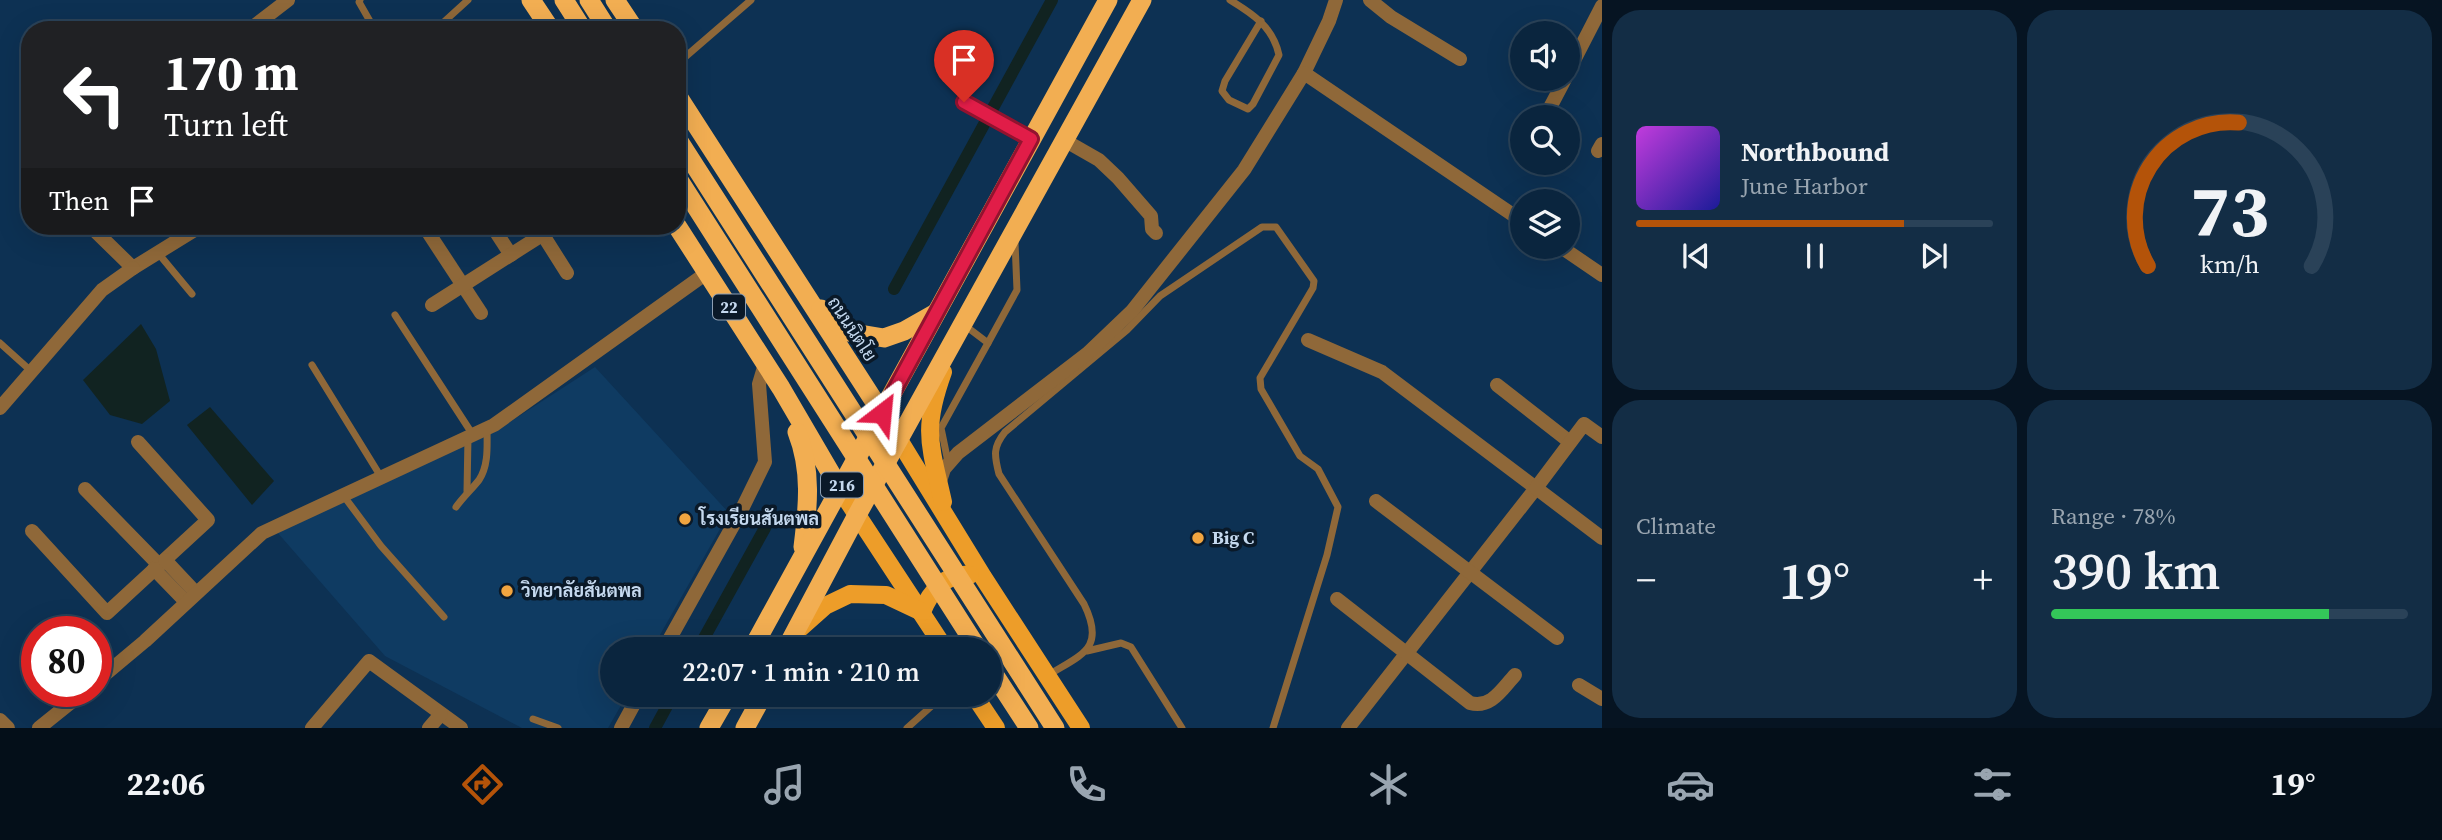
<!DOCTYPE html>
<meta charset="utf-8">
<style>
:root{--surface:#0a253e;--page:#132d45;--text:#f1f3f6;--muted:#99a5b0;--line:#2a4258;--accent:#b45309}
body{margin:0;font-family:"Source Serif 4",Sarabun,serif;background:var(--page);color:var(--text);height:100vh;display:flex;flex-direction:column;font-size:26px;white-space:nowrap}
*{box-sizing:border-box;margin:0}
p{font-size:23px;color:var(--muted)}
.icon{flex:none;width:38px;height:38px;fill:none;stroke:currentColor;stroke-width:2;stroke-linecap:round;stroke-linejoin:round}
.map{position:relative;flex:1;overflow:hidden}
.sheet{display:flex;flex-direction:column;gap:10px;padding:10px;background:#061422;width:840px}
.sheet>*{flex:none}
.top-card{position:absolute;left:21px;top:21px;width:665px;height:214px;border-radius:28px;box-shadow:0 7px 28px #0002,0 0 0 2px var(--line);background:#202124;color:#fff;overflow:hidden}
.fabs{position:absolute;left:1510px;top:21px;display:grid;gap:14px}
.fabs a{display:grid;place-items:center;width:70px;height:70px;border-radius:50%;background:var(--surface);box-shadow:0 7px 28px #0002,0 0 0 2px var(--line);font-size:35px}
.speed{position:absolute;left:21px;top:616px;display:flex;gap:14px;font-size:35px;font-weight:700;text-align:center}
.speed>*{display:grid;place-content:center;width:91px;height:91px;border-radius:50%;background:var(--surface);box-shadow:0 7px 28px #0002,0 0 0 2px var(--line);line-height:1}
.speed .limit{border:10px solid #d22;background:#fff;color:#111}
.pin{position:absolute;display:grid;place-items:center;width:60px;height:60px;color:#fff;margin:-72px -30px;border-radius:50% 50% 50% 0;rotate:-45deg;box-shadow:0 0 7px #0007}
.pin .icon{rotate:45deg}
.me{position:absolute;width:77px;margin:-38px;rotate:29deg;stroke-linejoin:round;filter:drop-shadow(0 0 5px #0008)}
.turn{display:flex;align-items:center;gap:24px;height:147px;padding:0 28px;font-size:32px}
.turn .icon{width:91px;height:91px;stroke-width:2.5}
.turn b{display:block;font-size:49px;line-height:60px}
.then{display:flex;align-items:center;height:66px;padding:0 28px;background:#0003;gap:14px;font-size:26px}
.big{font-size:52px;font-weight:600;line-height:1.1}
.sheet .card{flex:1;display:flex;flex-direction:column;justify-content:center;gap:10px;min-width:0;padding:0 24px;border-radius:28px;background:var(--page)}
.sheet .dial{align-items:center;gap:0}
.dial svg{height:182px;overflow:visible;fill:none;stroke:var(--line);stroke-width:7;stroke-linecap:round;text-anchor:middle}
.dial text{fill:var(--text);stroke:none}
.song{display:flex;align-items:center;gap:21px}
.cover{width:84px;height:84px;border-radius:10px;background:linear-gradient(135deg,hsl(290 70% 55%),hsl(240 70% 35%))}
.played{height:7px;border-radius:4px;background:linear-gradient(90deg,var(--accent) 75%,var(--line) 75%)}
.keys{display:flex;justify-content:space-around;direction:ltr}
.heat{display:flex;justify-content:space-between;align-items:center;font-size:38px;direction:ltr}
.charge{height:10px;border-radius:5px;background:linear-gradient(90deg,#34c759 78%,var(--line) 0)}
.sheet .tiles{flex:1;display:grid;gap:10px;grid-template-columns:repeat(2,1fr)}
.trip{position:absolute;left:600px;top:637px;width:402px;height:70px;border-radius:35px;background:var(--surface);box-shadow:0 7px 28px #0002,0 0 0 2px var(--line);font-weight:600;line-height:70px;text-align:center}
.menu{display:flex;height:112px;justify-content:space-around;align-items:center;background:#040f19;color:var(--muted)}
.menu .icon{width:49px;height:49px}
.menu .active{color:var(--accent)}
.menu b{font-size:32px;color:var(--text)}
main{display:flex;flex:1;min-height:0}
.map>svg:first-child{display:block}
.built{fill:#0f3b62}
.water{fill:#112321}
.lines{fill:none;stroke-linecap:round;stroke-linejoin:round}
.canal{stroke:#112321;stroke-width:12}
.service{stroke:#8f6839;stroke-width:7}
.minor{stroke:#8f6839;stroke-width:14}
.primary{stroke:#ed9d29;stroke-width:18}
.trunk{stroke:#f2ae52;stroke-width:19}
.trunk-bridge{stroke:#f2ae52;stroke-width:19}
.route-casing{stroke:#92132f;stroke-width:18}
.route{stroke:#e11d48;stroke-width:12}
.poi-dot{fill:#f1a540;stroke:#0a1928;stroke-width:2.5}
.labels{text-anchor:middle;stroke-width:7;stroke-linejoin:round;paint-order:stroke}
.shield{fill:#0a1928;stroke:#8d9fb3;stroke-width:2}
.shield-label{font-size:16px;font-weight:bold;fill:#c5d9ef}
.street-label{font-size:18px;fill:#c5d9ef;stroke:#0a1928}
.poi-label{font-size:18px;font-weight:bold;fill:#c5d9ef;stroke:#0a1928;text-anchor:start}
</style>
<main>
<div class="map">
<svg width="1602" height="728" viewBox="0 0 1602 728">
<rect width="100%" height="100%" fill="#0d3153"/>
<!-- built -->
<path class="built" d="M595,367L729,513L652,649H612V695H627L608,728H522L385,656L277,532L496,431Z"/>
<!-- water -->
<g class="water">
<path d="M141,324L156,349L170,401L142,424L110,415L83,380Z"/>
<path d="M210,407L274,481L252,505L187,425Z"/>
</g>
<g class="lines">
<!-- canal -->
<g class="canal">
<path d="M894,289L1052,0"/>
<path d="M698,649L765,528"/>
<path d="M655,728L673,695"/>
</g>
<!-- service -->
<g class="service">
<path d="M360,0L359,2L375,30"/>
<path d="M1230,0C1253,14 1273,27 1279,55L1253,104L1248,109L1229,100L1222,91L1225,81L1261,21"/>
<path d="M435,30L468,0"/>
<path d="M677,64L751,0"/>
<path d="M964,102L1031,139"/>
<path d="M158,253L192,294"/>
<path d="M395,315L473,435"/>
<path d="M0,343L31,371"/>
<path d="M988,343L1017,290L1015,242"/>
<path d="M312,365L381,477"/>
<path d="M948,462L941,428L988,343L963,324"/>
<path d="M467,491L468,437"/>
<path d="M343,495L381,546L444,617"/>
<path d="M456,507C463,497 472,489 479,480C489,465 487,445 487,428"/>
<path d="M1087,651L1121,643L1131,647L1182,728"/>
<path d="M1047,676C1082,654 1106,649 1084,604L999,474C994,455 993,447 1005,432L1127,330L1160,296L1262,227H1276L1314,281L1313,288L1260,378L1261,389L1300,456L1318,469L1338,507L1327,555L1273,728"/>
<path d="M533,719L558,728"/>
<path d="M907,728L944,695"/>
</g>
<!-- minor -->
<g class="minor">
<path d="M1370,0L1391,17L1460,59"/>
<path d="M249,30L288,0"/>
<path d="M1568,72L1602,6"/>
<path d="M1304,73L1329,21L1336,0"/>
<path d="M1545,117L1565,79"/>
<path d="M1064,140L1099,160L1118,178L1151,216L1152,229L1156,233"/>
<path d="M1598,151L1602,144"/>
<path d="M90,226L133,268L201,226"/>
<path d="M424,226L481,313"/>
<path d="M492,226L511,255"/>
<path d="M543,235L567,273"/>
<path d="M1561,247L1602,275"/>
<path d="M432,305L556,226"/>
<path d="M1308,340L1382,372L1536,488L1348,728"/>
<path d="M1497,385L1570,442"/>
<path d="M0,408L102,290L133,268"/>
<path d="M1602,437L1584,424L1536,488L1602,538"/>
<path d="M939,484L944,469L958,453L1088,353L1132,311L1244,170L1304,73L1522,221"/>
<path d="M85,489L159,565"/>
<path d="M1376,501L1557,638"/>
<path d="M32,531L107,613L208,520L138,442"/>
<path d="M165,560L196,593"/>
<path d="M154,569L186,602"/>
<path d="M1337,599L1470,703C1491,709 1502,689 1515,675"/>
<path d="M664,649L740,513L765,462L759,384L765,364"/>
<path d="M96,682L145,641L262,533L494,425L708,272"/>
<path d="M1579,685L1602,699"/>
<path d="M0,720L8,728"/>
<path d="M39,728L85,691"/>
<path d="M312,728L369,661L461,728"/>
<path d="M429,728L441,714"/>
<path d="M621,728L639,695"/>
</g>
<!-- primary -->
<g class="primary">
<path d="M899,440L983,577L1081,728"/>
<path d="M840,489L945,649"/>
<path d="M943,502C930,444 922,430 943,372"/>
<path d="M922,612C930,592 946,572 970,575"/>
<path d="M798,630L825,606L850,594L886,595L922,612"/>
<path d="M974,695L996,728"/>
</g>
<!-- trunk -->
<g class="trunk">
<path d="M531,0L551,30"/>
<path d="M564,0L583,30"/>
<path d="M589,0L608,30"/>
<path d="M615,0L635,30"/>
<path d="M677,95L887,421"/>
<path d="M677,226L781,388L840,489"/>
<path d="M821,309L848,332L884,338L904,331L934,314"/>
<path d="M797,432C812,470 808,507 803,547"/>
<path d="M752,649L1108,0"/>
<path d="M786,649L857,515L1142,0"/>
<path d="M990,668L1029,728"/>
<path d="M709,728L728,695"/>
<path d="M745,728L763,695"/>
</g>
<!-- trunk-bridge -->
<g class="trunk-bridge">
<path d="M677,138L1055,728"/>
<path d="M677,177L978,649"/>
</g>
</g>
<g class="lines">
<!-- route casing -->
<g class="route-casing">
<path id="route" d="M882,413L1031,139L964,102"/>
</g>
<!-- route -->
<use href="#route" class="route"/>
</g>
<!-- markers -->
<g class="poi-dot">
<circle cx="685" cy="519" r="7"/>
<circle cx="1198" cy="538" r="7"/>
<circle cx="507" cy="591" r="7"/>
</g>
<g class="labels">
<!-- shield labels -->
<g class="shield">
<rect x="713" y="294.5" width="32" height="25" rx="5"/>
<rect x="821" y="472.5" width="42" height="25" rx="5"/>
</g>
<g class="shield-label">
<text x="729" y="313">22</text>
<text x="842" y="491">216</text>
</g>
<!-- street labels -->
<g class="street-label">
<text transform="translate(852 329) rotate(57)" y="6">ถนนนิตโย</text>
</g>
<!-- poi labels -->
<g class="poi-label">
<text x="699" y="525">โรงเรียนสันตพล</text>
<text x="1212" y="544">Big C</text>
<text x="521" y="597">วิทยาลัยสันตพล</text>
</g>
</g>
</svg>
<div class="fabs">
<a><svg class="icon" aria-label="sound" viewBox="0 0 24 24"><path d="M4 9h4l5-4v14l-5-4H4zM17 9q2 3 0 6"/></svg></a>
<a><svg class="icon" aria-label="search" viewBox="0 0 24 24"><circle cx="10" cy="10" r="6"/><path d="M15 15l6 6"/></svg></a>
<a><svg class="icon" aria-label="layers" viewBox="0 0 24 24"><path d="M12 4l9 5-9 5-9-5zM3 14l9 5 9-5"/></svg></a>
</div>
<div class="speed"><div class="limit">80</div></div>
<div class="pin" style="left:964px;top:102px;background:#d93025"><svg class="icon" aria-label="arrive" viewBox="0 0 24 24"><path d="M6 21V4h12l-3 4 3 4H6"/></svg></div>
<svg class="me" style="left:882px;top:413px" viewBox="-20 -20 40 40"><path d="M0-17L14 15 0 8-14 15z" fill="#e11d48" stroke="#fff" stroke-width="4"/></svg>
<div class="trip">22:07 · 1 min · 210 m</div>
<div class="top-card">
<div class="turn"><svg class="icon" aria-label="left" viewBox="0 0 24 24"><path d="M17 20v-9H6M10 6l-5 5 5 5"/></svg><div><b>170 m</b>Turn left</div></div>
<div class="then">Then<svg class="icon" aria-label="arrive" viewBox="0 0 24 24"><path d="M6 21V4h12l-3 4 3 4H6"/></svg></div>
</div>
</div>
<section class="sheet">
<div class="tiles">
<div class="card">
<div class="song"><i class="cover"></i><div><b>Northbound</b><p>June Harbor</p></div></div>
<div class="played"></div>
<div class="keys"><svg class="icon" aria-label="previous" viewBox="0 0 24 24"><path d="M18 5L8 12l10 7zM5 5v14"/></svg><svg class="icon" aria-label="pause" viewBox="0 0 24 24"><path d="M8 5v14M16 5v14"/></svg><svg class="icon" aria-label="next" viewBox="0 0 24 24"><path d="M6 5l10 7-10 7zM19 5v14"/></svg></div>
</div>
<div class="card dial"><svg viewBox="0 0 100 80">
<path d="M14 69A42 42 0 1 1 86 69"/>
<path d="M14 69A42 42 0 0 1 54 6" stroke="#b45309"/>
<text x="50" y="56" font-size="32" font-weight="700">73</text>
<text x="50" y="72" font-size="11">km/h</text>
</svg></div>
<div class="card"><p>Climate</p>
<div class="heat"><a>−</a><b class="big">19°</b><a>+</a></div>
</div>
<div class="card"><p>Range · 78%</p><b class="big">390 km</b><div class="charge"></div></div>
</div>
</section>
</main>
<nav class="menu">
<b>22:06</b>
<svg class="icon active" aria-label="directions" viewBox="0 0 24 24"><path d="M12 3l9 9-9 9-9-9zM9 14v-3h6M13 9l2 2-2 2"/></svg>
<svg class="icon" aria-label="music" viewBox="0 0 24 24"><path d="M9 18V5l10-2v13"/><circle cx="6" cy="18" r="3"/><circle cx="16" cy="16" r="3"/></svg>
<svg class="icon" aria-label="phone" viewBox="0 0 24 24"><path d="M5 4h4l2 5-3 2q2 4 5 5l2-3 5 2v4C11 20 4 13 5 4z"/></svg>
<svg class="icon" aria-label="climate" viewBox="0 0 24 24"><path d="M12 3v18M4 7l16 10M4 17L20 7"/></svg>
<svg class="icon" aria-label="car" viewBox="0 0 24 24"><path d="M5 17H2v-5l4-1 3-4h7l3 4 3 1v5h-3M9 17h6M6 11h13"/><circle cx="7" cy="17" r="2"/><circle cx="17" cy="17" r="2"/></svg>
<svg class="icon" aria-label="filters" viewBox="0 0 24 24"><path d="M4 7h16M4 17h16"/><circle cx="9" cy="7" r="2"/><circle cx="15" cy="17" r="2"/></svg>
<b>19°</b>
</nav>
